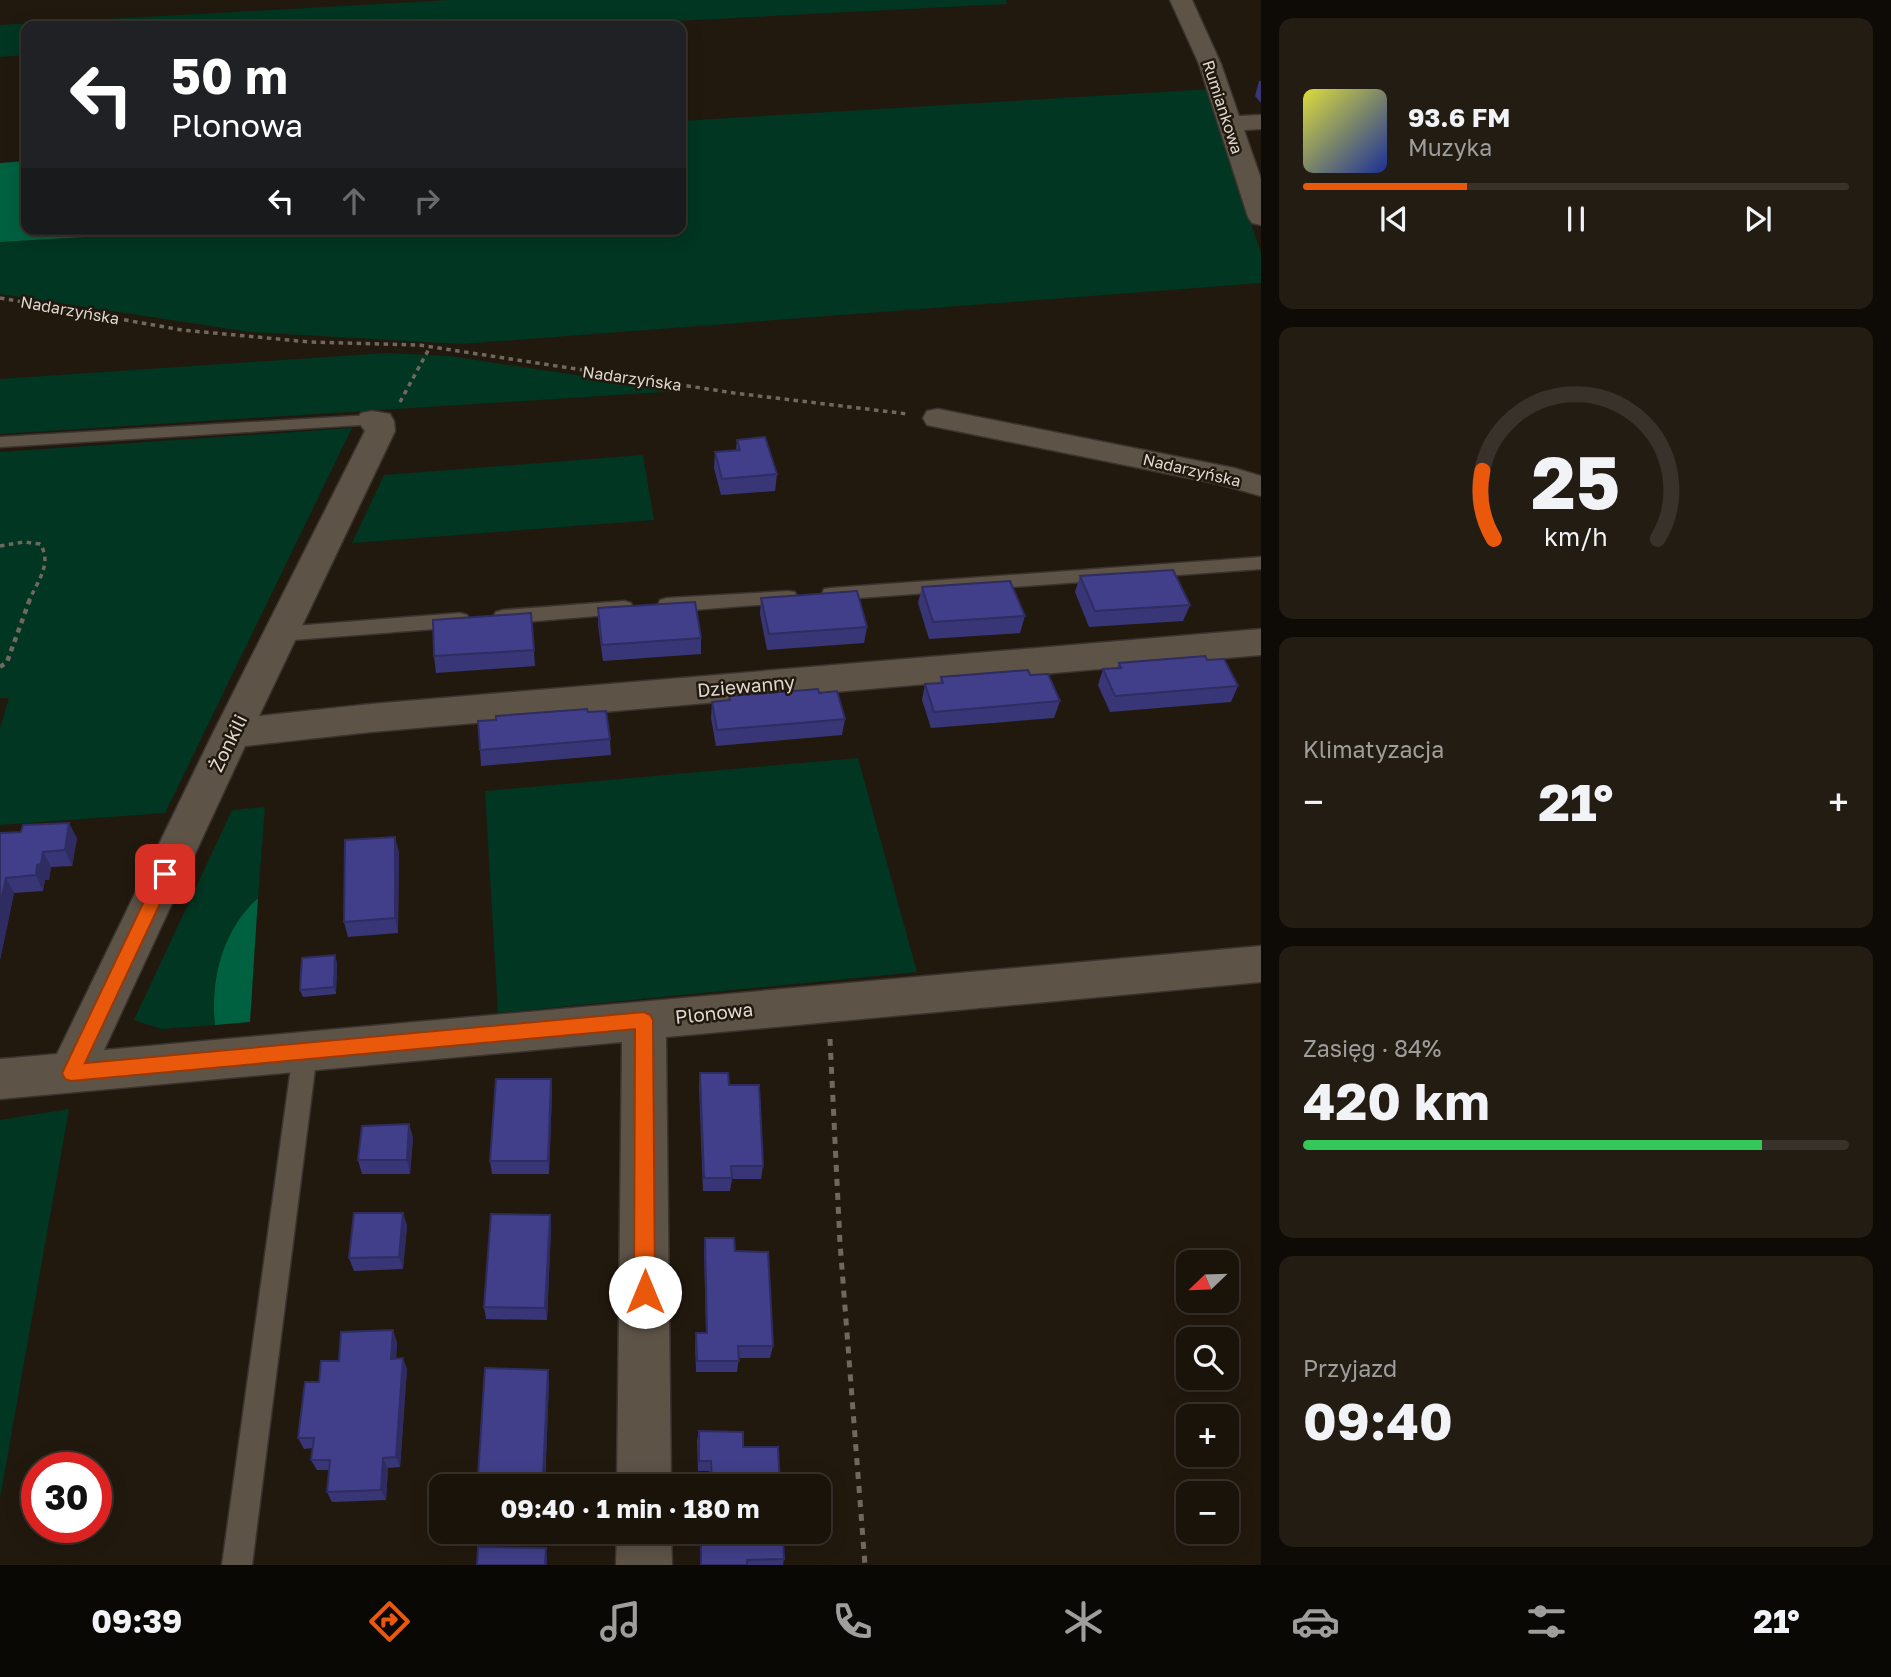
<!DOCTYPE html>
<html lang="pl">
<meta charset="utf-8">
<style>
:root{--surface:#1a130a;--page:#231c13;--text:#f1f3f6;--muted:#9f9e9c;--line:#38322b;--accent:#ea580c}
body{margin:0;font-family:"Golos Text",sans-serif;background:var(--page);color:var(--text);height:100vh;display:flex;flex-direction:column;font-size:26px;white-space:nowrap}
*{box-sizing:border-box;margin:0}
p{font-size:23px;color:var(--muted)}
.icon{flex:none;width:38px;height:38px;fill:none;stroke:currentColor;stroke-width:2;stroke-linecap:round;stroke-linejoin:round}
.map{position:relative;flex:1;overflow:hidden}
.details{display:flex;flex-direction:column;gap:18px;padding:18px;background:#0e0a06;width:630px}
.details>*{flex:none}
.guide{position:absolute;left:21px;top:21px;width:665px;height:214px;border-radius:14px;box-shadow:0 4px 18px #0003,0 0 0 2px var(--line);background:#202124;color:#fff;overflow:hidden}
.needle{width:46px;rotate:247deg}
.buttons{position:absolute;left:1176px;top:1250px;display:grid;gap:14px}
.buttons a{display:grid;place-items:center;width:63px;height:63px;border-radius:14px;background:var(--surface);box-shadow:0 4px 18px #0003,0 0 0 2px var(--line);font-size:35px}
.speed{position:absolute;left:21px;top:1452px;display:flex;gap:14px;font-size:35px;font-weight:700;text-align:center}
.speed>*{display:grid;place-content:center;width:91px;height:91px;border-radius:50%;background:var(--surface);box-shadow:0 4px 18px #0003,0 0 0 2px var(--line);line-height:1}
.speed .limit{border:10px solid #d22;background:#fff;color:#111}
.pin{position:absolute;display:grid;place-items:center;width:60px;height:60px;color:#fff;margin:-30px;border-radius:14px;box-shadow:0 4px 10px #0006}
.me{position:absolute;width:77px;margin:-38px;rotate:0deg;stroke-linejoin:round;filter:drop-shadow(0 0 5px #0008)}
.turn{display:flex;align-items:center;gap:24px;height:147px;padding:0 35px;font-size:32px}
.turn .icon{width:91px;height:91px;stroke-width:2.5}
.turn b{display:block;font-size:49px;line-height:60px}
.lanes{display:flex;align-items:center;height:66px;padding:0 35px;background:#0003;justify-content:center;gap:35px;direction:ltr}
.lanes .off{opacity:.35}
.big{font-size:52px;font-weight:700;line-height:1.1}
.details .tile{flex:1;display:flex;flex-direction:column;justify-content:center;gap:10px;min-width:0;padding:0 24px;border-radius:14px;background:var(--page)}
.details .dial{align-items:center;gap:0}
.dial svg{height:182px;overflow:visible;fill:none;stroke:var(--line);stroke-width:7;stroke-linecap:round;text-anchor:middle}
.dial text{fill:var(--text);stroke:none}
.song{display:flex;align-items:center;gap:21px}
.cover{width:84px;height:84px;border-radius:10px;background:linear-gradient(135deg,hsl(60 70% 55%),hsl(230 70% 35%))}
.played{height:7px;border-radius:4px;background:linear-gradient(90deg,var(--accent) 30%,var(--line) 30%)}
.keys{display:flex;justify-content:space-around;direction:ltr}
.heat{display:flex;justify-content:space-between;align-items:center;font-size:38px;direction:ltr}
.charge{height:10px;border-radius:5px;background:linear-gradient(90deg,#34c759 84%,var(--line) 0)}
.trip{position:absolute;left:429px;top:1474px;width:402px;height:70px;border-radius:14px;background:var(--surface);box-shadow:0 4px 18px #0003,0 0 0 2px var(--line);font-weight:700;line-height:70px;text-align:center}
.dock{display:flex;height:112px;justify-content:space-around;align-items:center;background:#0a0804;color:var(--muted)}
.dock .icon{width:49px;height:49px}
.dock .selected{color:var(--accent)}
.dock b{font-size:32px;color:var(--text)}
main{display:flex;flex:1;min-height:0}
.map>svg:first-child{display:block}
.green{fill:#003622}
.forest{fill:#006141}
.lines{fill:none;stroke-linecap:round;stroke-linejoin:round}
.lane-casing{stroke:#3a332e;stroke-width:3}
.street-casing{stroke:#3a332e;stroke-width:3}
.path-far2{stroke:#70685f;stroke-width:3.5;stroke-dasharray:4.5 4.5;stroke-linecap:butt}
.path-far1{stroke:#70685f;stroke-width:4.5;stroke-dasharray:5 5;stroke-linecap:butt}
.path{stroke:#70685f;stroke-width:5;stroke-dasharray:7 7;stroke-linecap:butt}
.lane{fill:#5e5347;fill-rule:evenodd}
.street{fill:#5e5347;fill-rule:evenodd}
.wall{fill:#383676}
.shaded-wall{fill:#2e2c60}
.building{fill:#413f89;stroke:#2e2c60;stroke-width:2}
.route{fill:#ea580c;stroke:#983908;stroke-width:2}
.labels{text-anchor:middle;stroke-width:5;stroke-linejoin:round;paint-order:stroke}
.far-street-label{font-size:16px;fill:#dfd8d1;stroke:#22190e}
.street-label{font-size:19px;fill:#dfd8d1;stroke:#22190e}
</style>
<main>
<div class="map">
<svg width="1261" height="1565" viewBox="0 0 1261 1565">
<rect width="100%" height="100%" fill="#22190e"/>
<!-- green -->
<g class="green">
<path d="M450,0H1006L1007,4L576,26H26V55L0,57V25Z"/>
<path d="M1211,89L1229,158L1261,253V283L462,344L250,332L0,294V242L226,229H681V121Z"/>
<path d="M386,353L450,356L680,391L0,434V379Z"/>
<path d="M352,428L165,813L0,825V728L9,698H0V452Z"/>
<path d="M643,455L654,520L352,543L384,475Z"/>
<path d="M858,758L917,972L498,1013L485,791Z"/>
<path d="M265,807L258,898C223,930 210,978 215,1025L161,1029L134,1020L232,810Z"/>
<path d="M69,1109L0,1498V1120Z"/>
</g>
<!-- forest -->
<g class="forest">
<path d="M26,161V229H226L0,242V163Z"/>
<path d="M258,898L250,1022L215,1025C210,978 223,930 258,898Z"/>
</g>
<g class="lines">
<!-- lane casing -->
<g class="lane-casing">
<g id="lane">
<path d="M372,415L378,416L380,420L378,424L0,447V437Z"/>
<path d="M1261,557V569L831,600L824,599L822,594L824,589L831,588Z"/>
<path d="M788,591L795,592L797,597L795,602L667,612L660,610L658,605L660,600L667,598Z"/>
<path d="M624,601L631,603L633,608L631,613L503,624L496,622L493,617L496,612L503,610Z"/>
<path d="M460,613L467,615L470,620L467,625L460,627L281,641L274,639L271,634L274,629L281,627Z"/>
<path d="M305,1042L314,1045L317,1053L252,1565H222L293,1053L296,1045Z"/>
</g>
</g>
<!-- street casing -->
<g class="street-casing">
<g id="street">
<path d="M1170,0H1192L1221,64L1239,116L1261,115V129L1244,130L1261,179V225L1252,223L1248,217L1199,64Z"/>
<path d="M938,409L1234,468L1261,476V496L1219,484L927,425L923,418L927,411Z"/>
<path d="M372,411L390,414L394,421L395,431L259,716L371,704L1261,629V655L371,732L245,746L104,1050L1261,946V982L666,1037L671,1486H617L622,1042L0,1099V1059L57,1054L213,733L365,431L357,420L361,413Z"/>
<path d="M617,1531H671L672,1565H616Z"/>
</g>
</g>
<!-- path-far2 -->
<g class="path-far2">
<path d="M0,298L182,330L310,342L419,345L734,393L908,414"/>
<path d="M400,402L430,347"/>
<path d="M0,546L24,542L40,544C53,563 37,582 29,601"/>
</g>
<!-- path-far1 -->
<path class="path-far1" d="M0,667L7,662L30,599"/>
<!-- path -->
<path class="path" d="M830,1039L840,1243L865,1565"/>
<!-- lane -->
<use href="#lane" class="lane"/>
<!-- street -->
<use href="#street" class="street"/>
</g>
<!-- wall -->
<g class="wall">
<path d="M1259,81H1261V103L1255,96Z"/>
<path d="M737,440L777,474L775,491L721,495L714,468L715,452L736,450Z"/>
<path d="M1080,576L1190,605L1183,621L1089,627L1075,592Z"/>
<path d="M922,587L1025,616L1020,633L929,639L918,603Z"/>
<path d="M761,598L867,627L864,643L767,650L760,614Z"/>
<path d="M598,608L701,638V654L603,661L598,625Z"/>
<path d="M531,613L535,666L436,673L434,656Z"/>
<path d="M1207,660L1238,686L1231,702L1110,712L1098,685L1103,669L1117,668L1119,663Z"/>
<path d="M1030,675L1060,701L1054,718L931,728L922,700L925,684L940,683L941,677Z"/>
<path d="M819,693L845,719L842,735L716,746L711,718L712,702L729,700V696Z"/>
<path d="M588,712L610,739L611,755L481,766L480,750Z"/>
<path d="M0,833L77,838L72,866L51,867L49,880H45L43,891L14,893L0,960Z"/>
<path d="M399,852L398,933L348,937L344,922Z"/>
<path d="M337,962L336,994L303,997L300,990Z"/>
<path d="M700,1073L729,1085L763,1166L761,1179H732L730,1191H703L699,1087Z"/>
<path d="M551,1079L552,1093L549,1174H492L490,1161Z"/>
<path d="M409,1124L413,1138L410,1174H362L358,1160Z"/>
<path d="M403,1213L407,1226L403,1269L354,1271L349,1258Z"/>
<path d="M550,1215L551,1228L547,1320L486,1319L484,1307Z"/>
<path d="M705,1238L735,1251L773,1346L770,1358H739L737,1372H696L695,1344L696,1333H706L704,1251Z"/>
<path d="M397,1342L396,1359L407,1369L400,1467L388,1468L386,1500L332,1502L327,1492L329,1470H317L311,1460L313,1448L304,1449L298,1438L319,1382L339,1361Z"/>
<path d="M549,1381L545,1486H480L478,1476Z"/>
<path d="M699,1431L743,1447L780,1486H710L709,1471H698L697,1441Z"/>
<path d="M712,1531H783L784,1559L783,1565H700L701,1544H712Z"/>
</g>
<!-- shaded-wall -->
<g class="shaded-wall">
<path d="M69,823L77,838L72,866L65,850Z"/>
<path d="M395,837L399,852L398,933L395,918Z"/>
<path d="M43,852L51,867L49,880H45L43,891L36,875L37,865Z"/>
<path d="M6,878L14,893L0,960V905Z"/>
<path d="M335,955L337,962L336,994L334,987Z"/>
<path d="M551,1079L552,1093L549,1174L548,1161Z"/>
<path d="M409,1124L413,1138L410,1174L407,1160Z"/>
<path d="M403,1213L407,1226L403,1269L399,1257Z"/>
<path d="M550,1215L551,1228L547,1320L545,1308Z"/>
<path d="M393,1330L397,1342L395,1370L391,1359Z"/>
<path d="M403,1358L407,1369L400,1467L396,1457Z"/>
<path d="M548,1370L549,1381L545,1486L543,1476Z"/>
<path d="M383,1458L388,1468L386,1500L381,1490Z"/>
<path d="M546,1548L547,1557V1565H545Z"/>
</g>
<!-- building -->
<g class="building">
<path d="M765,437L777,474L722,479L715,452L740,450L737,440Z"/>
<path d="M1173,570L1190,605L1095,611L1080,576Z"/>
<path d="M1010,581L1025,616L933,622L922,587Z"/>
<path d="M857,591L867,627L769,634L761,598Z"/>
<path d="M695,602L701,638L602,645L598,608Z"/>
<path d="M531,613L534,650L434,656L433,620Z"/>
<path d="M1205,656L1207,660L1224,659L1238,686L1115,696L1103,669L1121,668L1119,663Z"/>
<path d="M1028,670L1030,675L1048,674L1060,701L934,712L925,684L943,683L941,677Z"/>
<path d="M818,689L819,693L837,691L845,719L717,730L712,702L730,700L729,696Z"/>
<path d="M587,709L588,712L606,711L610,739L480,750L478,721L496,720V716Z"/>
<path d="M69,823L65,850L43,852L41,864L37,865L36,875L6,878L0,905V833L21,832L23,825Z"/>
<path d="M395,837V918L344,922L345,840Z"/>
<path d="M335,955L334,987L300,990L302,958Z"/>
<path d="M700,1073H728L729,1085H759L763,1166H731L732,1178H704Z"/>
<path d="M496,1079H551L548,1161H490Z"/>
<path d="M409,1124L407,1160H358L362,1126Z"/>
<path d="M354,1213H403L399,1257L349,1258Z"/>
<path d="M491,1214L550,1215L545,1308L484,1307Z"/>
<path d="M705,1238H734L735,1251L768,1252L773,1346H738L739,1361H697L696,1333H707Z"/>
<path d="M393,1330L391,1359L403,1358L396,1457L383,1458L381,1490L327,1492L330,1460H311L314,1438H298L305,1382H319L321,1361H339L341,1332Z"/>
<path d="M485,1368L548,1370L543,1476H478Z"/>
<path d="M699,1431L743,1432V1447H778L780,1486H712L711,1461H699Z"/>
<path d="M714,1531H783L784,1559L747,1560V1565H701V1544H714Z"/>
<path d="M478,1547L546,1548L545,1565H477Z"/>
</g>
<!-- route -->
<path class="route" d="M165,867L171,869L174,874L85,1063L644,1012L650,1015L653,1020L655,1292L652,1299L645,1302L637,1299L634,1292L635,1029L71,1081L65,1079L62,1073L65,1067L157,874L159,869Z"/>
<g class="labels">
<!-- far-street labels -->
<g class="far-street-label">
<text transform="translate(1223 107) rotate(72)" y="6">Rumiankowa</text>
<text transform="translate(70 310) rotate(10)" y="6">Nadarzyńska</text>
<text transform="translate(632 378) rotate(8)" y="6">Nadarzyńska</text>
<text transform="translate(1192 470) rotate(13)" y="6">Nadarzyńska</text>
</g>
<!-- street labels -->
<g class="street-label">
<text transform="translate(746 686) rotate(-5)" y="7">Dziewanny</text>
<text transform="translate(228 743) rotate(-64)" y="7">Żonkili</text>
<text transform="translate(714 1013) rotate(-6)" y="7">Plonowa</text>
</g>
</g>
</svg>
<div class="buttons">
<a><svg class="needle" viewBox="-14 -14 28 28"><path d="M0-13l5 13h-10z" fill="#e53935"/><path d="M0 13l5-13h-10z" fill="#9f9e9c"/></svg></a>
<a><svg class="icon" aria-label="search" viewBox="0 0 24 24"><circle cx="10" cy="10" r="6"/><path d="M15 15l6 6"/></svg></a>
<a>+</a>
<a>−</a>
</div>
<div class="speed"><div class="limit">30</div></div>
<div class="pin" style="left:165px;top:874px;background:#d93025"><svg class="icon" aria-label="arrive" viewBox="0 0 24 24"><path d="M6 21V4h12l-3 4 3 4H6"/></svg></div>
<svg class="me" style="left:645px;top:1292px" viewBox="-20 -20 40 40"><circle r="19" fill="#fff"/><path d="M0-13L10 11 0 6-10 11z" fill="#ea580c"/></svg>
<div class="trip">09:40 · 1 min · 180 m</div>
<div class="guide">
<div class="turn"><svg class="icon" aria-label="left" viewBox="0 0 24 24"><path d="M17 20v-9H6M10 6l-5 5 5 5"/></svg><div><b>50 m</b>Plonowa</div></div>
<div class="lanes"><svg class="icon" aria-label="left" viewBox="0 0 24 24"><path d="M17 20v-9H6M10 6l-5 5 5 5"/></svg><svg class="icon off" aria-label="ahead" viewBox="0 0 24 24"><path d="M12 20V5M6 11l6-6 6 6"/></svg><svg class="icon off" aria-label="right" viewBox="0 0 24 24"><path d="M7 20v-9h11M14 6l5 5-5 5"/></svg></div>
</div>
</div>
<section class="details">
<div class="tile">
<div class="song"><i class="cover"></i><div><b>93.6 FM</b><p>Muzyka</p></div></div>
<div class="played"></div>
<div class="keys"><svg class="icon" aria-label="previous" viewBox="0 0 24 24"><path d="M18 5L8 12l10 7zM5 5v14"/></svg><svg class="icon" aria-label="pause" viewBox="0 0 24 24"><path d="M8 5v14M16 5v14"/></svg><svg class="icon" aria-label="next" viewBox="0 0 24 24"><path d="M6 5l10 7-10 7zM19 5v14"/></svg></div>
</div>
<div class="tile dial"><svg viewBox="0 0 100 80">
<path d="M14 69A42 42 0 1 1 86 69"/>
<path d="M14 69A42 42 0 0 1 9 39" stroke="#ea580c"/>
<text x="50" y="56" font-size="32" font-weight="700">25</text>
<text x="50" y="72" font-size="11">km/h</text>
</svg></div>
<div class="tile"><p>Klimatyzacja</p>
<div class="heat"><a>−</a><b class="big">21°</b><a>+</a></div>
</div>
<div class="tile"><p>Zasięg · 84%</p><b class="big">420 km</b><div class="charge"></div></div>
<div class="tile"><p>Przyjazd</p><b class="big">09:40</b></div>
</section>
</main>
<nav class="dock">
<b>09:39</b>
<svg class="icon selected" aria-label="directions" viewBox="0 0 24 24"><path d="M12 3l9 9-9 9-9-9zM9 14v-3h6M13 9l2 2-2 2"/></svg>
<svg class="icon" aria-label="music" viewBox="0 0 24 24"><path d="M9 18V5l10-2v13"/><circle cx="6" cy="18" r="3"/><circle cx="16" cy="16" r="3"/></svg>
<svg class="icon" aria-label="phone" viewBox="0 0 24 24"><path d="M5 4h4l2 5-3 2q2 4 5 5l2-3 5 2v4C11 20 4 13 5 4z"/></svg>
<svg class="icon" aria-label="climate" viewBox="0 0 24 24"><path d="M12 3v18M4 7l16 10M4 17L20 7"/></svg>
<svg class="icon" aria-label="car" viewBox="0 0 24 24"><path d="M5 17H2v-5l4-1 3-4h7l3 4 3 1v5h-3M9 17h6M6 11h13"/><circle cx="7" cy="17" r="2"/><circle cx="17" cy="17" r="2"/></svg>
<svg class="icon" aria-label="filters" viewBox="0 0 24 24"><path d="M4 7h16M4 17h16"/><circle cx="9" cy="7" r="2"/><circle cx="15" cy="17" r="2"/></svg>
<b>21°</b>
</nav>
